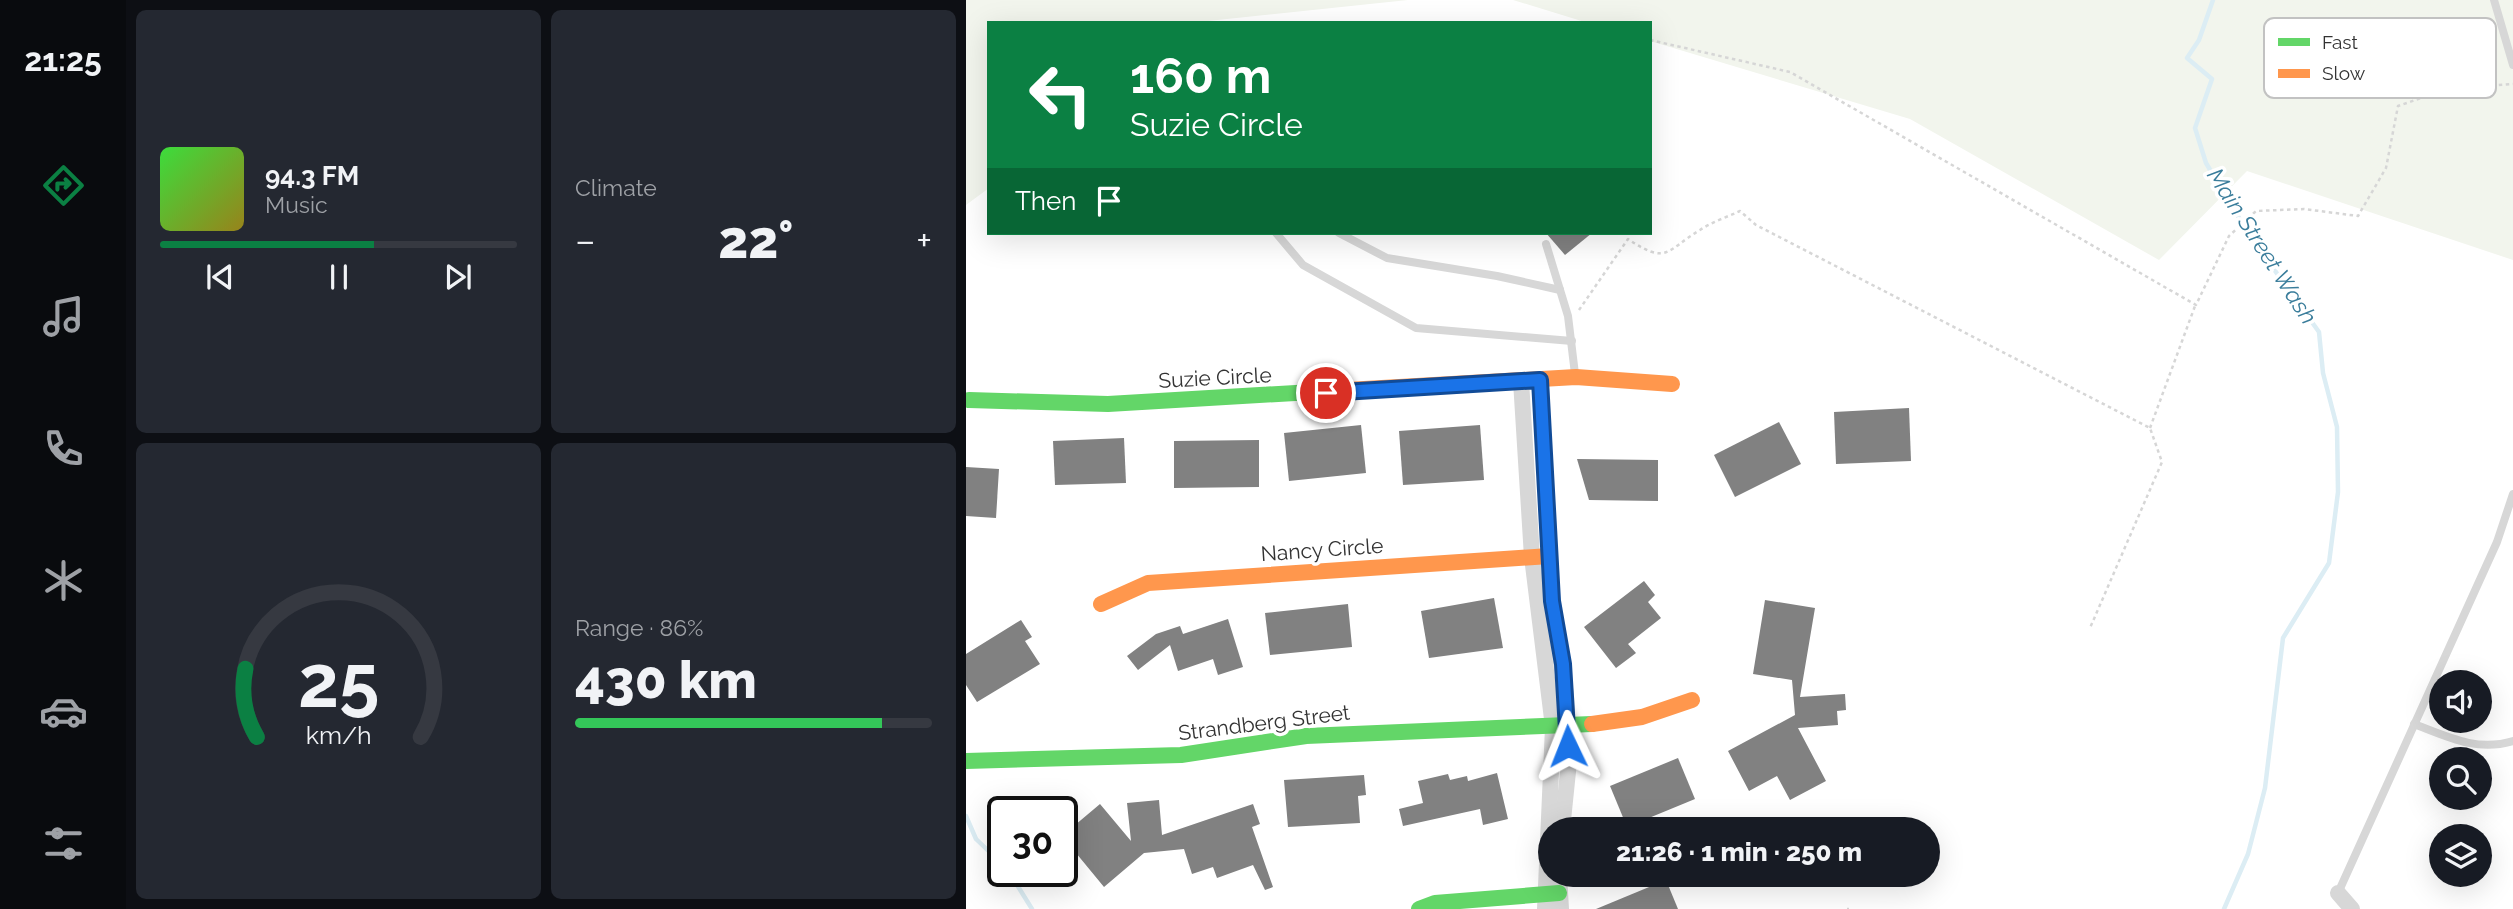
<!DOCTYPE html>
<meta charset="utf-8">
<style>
:root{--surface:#171b24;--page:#242831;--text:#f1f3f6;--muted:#9ea1a6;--line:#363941;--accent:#0b8043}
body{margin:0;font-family:Raleway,sans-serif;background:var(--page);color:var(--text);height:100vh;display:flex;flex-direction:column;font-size:26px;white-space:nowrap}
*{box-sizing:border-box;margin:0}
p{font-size:23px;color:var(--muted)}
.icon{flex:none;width:38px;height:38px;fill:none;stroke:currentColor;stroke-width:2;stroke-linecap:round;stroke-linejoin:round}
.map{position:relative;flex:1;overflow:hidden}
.sheet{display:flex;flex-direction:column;gap:10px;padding:10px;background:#0d0f14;width:840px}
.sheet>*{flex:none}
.top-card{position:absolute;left:21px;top:21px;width:665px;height:214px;border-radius:0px;box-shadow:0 7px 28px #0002;background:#0b8043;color:#fff;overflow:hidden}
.fabs{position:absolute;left:1463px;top:670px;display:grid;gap:14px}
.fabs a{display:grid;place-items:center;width:63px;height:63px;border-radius:50%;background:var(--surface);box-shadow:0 7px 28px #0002;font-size:35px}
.speed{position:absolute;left:21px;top:796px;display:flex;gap:14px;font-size:35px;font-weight:700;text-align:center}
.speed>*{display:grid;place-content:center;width:91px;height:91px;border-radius:50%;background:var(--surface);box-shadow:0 7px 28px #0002;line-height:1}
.speed .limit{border:4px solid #111;border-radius:10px;background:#fff;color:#111}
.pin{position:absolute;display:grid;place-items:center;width:60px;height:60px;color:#fff;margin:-30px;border:4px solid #fff;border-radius:50%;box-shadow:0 2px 7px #0007}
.me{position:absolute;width:77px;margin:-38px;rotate:358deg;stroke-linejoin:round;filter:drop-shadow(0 0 5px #0008)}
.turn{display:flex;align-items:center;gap:24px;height:147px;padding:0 28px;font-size:32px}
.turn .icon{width:91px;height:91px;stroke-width:2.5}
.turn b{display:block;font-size:49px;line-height:60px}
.then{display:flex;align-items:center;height:66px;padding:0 28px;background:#0003;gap:14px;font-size:26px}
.big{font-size:52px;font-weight:800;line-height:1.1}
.sheet .tile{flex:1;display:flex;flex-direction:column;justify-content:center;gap:10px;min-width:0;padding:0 24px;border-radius:10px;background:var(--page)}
.sheet .dial{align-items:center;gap:0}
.dial svg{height:182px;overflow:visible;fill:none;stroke:var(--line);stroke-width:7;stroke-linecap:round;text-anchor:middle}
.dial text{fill:var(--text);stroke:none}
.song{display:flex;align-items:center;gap:21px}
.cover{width:84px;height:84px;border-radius:10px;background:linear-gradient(135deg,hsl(120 70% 55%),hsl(50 70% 35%))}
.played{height:7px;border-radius:4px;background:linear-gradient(90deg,var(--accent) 60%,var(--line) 60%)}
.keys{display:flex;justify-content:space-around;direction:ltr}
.heat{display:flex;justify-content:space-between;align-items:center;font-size:38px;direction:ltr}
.charge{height:10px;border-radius:5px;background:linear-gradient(90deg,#34c759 86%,var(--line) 0)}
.sheet .tiles{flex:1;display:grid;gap:10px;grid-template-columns:repeat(2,1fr)}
.trip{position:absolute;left:572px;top:817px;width:402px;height:70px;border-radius:35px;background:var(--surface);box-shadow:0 7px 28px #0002;font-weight:800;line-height:70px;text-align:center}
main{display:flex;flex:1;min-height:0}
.tabs{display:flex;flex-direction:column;width:126px;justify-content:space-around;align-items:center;background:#090b0e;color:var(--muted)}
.tabs .icon{width:49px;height:49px}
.tabs .active{color:var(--accent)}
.tabs b{font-size:32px;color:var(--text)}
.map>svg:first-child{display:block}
.green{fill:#f2f5ed}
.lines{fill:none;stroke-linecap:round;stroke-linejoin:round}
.stream{stroke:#dcedf4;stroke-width:4.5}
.building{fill:#818181}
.path{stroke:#d6d6d6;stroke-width:2.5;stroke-dasharray:3.5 3.5;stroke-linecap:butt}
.lane{stroke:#d7d7d7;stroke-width:8}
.street{stroke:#d7d7d7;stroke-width:16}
.fast{stroke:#63d668;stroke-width:16}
.slow{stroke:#ff974d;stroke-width:16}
.route-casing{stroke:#114b97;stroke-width:18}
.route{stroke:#1a73e8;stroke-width:12}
.labels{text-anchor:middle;stroke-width:7;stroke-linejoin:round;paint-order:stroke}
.street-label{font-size:21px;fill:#333;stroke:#fff}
.water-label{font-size:23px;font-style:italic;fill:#3a7d9b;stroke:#fff}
.key{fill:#fff;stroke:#c2c2c2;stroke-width:2}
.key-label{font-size:19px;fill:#333}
</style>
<main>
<nav class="tabs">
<b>21:25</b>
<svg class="icon active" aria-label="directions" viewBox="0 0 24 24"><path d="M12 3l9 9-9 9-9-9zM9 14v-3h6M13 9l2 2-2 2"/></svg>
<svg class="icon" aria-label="music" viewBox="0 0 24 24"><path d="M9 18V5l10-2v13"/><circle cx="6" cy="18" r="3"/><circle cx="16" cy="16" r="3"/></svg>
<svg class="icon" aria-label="phone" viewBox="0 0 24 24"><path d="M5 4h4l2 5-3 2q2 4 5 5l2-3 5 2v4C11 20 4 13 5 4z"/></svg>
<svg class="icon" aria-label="climate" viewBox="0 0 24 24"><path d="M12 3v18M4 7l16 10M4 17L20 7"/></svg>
<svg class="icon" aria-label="car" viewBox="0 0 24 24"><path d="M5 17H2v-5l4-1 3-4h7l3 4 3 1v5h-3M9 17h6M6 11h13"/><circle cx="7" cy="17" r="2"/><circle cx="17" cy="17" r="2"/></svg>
<svg class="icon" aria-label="filters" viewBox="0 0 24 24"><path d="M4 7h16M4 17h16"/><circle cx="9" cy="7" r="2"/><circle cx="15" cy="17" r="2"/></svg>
</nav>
<section class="sheet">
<div class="tiles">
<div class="tile">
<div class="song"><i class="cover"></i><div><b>94.3 FM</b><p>Music</p></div></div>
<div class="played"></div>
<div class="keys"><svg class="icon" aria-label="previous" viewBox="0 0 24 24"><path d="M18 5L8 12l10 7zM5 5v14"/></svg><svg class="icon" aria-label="pause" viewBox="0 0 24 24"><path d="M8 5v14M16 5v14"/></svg><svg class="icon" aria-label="next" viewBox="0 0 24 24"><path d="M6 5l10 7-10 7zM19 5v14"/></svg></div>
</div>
<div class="tile"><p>Climate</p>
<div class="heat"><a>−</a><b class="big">22°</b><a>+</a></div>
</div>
<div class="tile dial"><svg viewBox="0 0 100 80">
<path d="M14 69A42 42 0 1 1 86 69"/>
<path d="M14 69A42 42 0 0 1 9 39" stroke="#0b8043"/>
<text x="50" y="56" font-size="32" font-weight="700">25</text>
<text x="50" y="72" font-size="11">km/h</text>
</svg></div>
<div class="tile"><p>Range · 86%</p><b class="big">430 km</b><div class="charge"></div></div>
</div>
</section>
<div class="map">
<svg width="1547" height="909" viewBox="0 0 1547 909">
<rect width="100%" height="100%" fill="#fff"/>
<!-- green -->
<g class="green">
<path d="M0,0H442L223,23H23V188L0,205Z"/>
<path d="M547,0H1547V260L1281,171L1193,260L944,119L684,41V23H622Z"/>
</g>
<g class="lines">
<!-- stream -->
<g class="stream">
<path d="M1247,0L1233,40L1221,58L1246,79L1229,128L1240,163L1282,233L1353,332L1357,373L1371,427L1372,492L1363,563L1317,638L1299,788L1282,854L1258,909"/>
<path d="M0,816L10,839L37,865"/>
<path d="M43,872L66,909"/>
</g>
</g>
<!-- building -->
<g class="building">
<path d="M580,233H626L599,255Z"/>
<path d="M943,408L945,461L870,464L868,412Z"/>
<path d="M813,422L835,464L769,497L748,455Z"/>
<path d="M395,425L400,473L323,481L318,433Z"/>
<path d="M514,425L518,480L437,485L433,431Z"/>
<path d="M158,438L160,483L89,485L87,441Z"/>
<path d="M293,440V487L208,488V441Z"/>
<path d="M611,459L692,460V501L623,500Z"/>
<path d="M0,467L33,469L30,518L0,516Z"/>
<path d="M678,581L689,595L682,602L695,618L662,644L670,653L650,668L618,627Z"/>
<path d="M528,598L537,648L463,658L455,611Z"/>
<path d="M799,600L849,608L834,697L879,694L880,710L871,711L872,725L832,728L860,781L824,800L811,776L783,791L762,751L829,715L826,680L787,674Z"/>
<path d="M382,604L386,647L304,655L299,613Z"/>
<path d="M262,619L277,667L252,675L247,659L212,671L204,645L172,670L161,656L190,634L214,626L217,634Z"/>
<path d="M55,620L66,637L59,641L74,664L11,702L0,685V654Z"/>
<path d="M712,758L729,799L661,827L644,786Z"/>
<path d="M531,773L542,819L517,825L514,809L437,826L433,809L457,803L452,781L482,774L484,780L501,776L502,781Z"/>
<path d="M398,775L400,795L392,796L394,823L322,827L318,780Z"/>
<path d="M193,800L196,835L287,804L294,824L286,827L307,887L299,890L287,865L251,878L247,867L226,874L218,849L178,853L138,887L96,836L134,804L165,841L161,803Z"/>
<path d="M700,880L712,909H630Z"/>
</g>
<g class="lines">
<!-- path -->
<g class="path">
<path d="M593,23H605"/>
<path d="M684,40L824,72L1230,305L1263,236L1290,211L1338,209L1392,216L1420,168L1432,106L1481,89L1547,84"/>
<path d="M613,310L662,239C702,266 700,250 734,230C746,222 761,217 774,211L790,225L1184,428L1196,462L1124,628"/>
<path d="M1184,428L1229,306"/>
<path d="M881,909H883"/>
</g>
<!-- lane -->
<g class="lane">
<path d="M1528,0L1547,65"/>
<path d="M310,233L337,265L450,328L606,341"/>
<path d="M373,233L421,258L531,276L594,290"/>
<path d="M580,244L602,316L609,374"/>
<path d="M1448,724C1482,737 1511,752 1547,741"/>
<path d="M1372,893L1531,542L1547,494"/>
</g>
<!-- street -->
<g class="street">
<path d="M574,379L586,601L600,695L603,762L596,830"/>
<path d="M555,381L566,557L587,727L579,909"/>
<path d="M593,875L595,909"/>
<path d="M1372,893L1386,909"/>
</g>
<!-- fast -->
<g class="fast">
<path d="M3,400L142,404L363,391"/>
<path d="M0,761L215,755L340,736L626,724"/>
<path d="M453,909L469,903L593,893"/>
</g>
<!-- slow -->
<g class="slow">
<path d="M363,391L610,377L706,384"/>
<path d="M135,604L182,583L583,556"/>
<path d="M626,724L676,717L726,700"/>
</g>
</g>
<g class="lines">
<!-- route casing -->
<g class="route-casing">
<path id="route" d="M360,393L574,380L586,601L597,664L602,746"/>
</g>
<!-- route -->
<use href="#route" class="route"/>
</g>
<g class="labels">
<!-- street labels -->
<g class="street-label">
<text transform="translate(249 378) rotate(-3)" y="7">Suzie Circle</text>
<text transform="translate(356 550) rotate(-4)" y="7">Nancy Circle</text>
<text transform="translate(298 723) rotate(-7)" y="7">Strandberg Street</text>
</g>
<!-- water labels -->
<g class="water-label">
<text transform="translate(1296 246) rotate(57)" y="8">Main Street Wash</text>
</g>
</g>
<!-- legend -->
<rect x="1298" y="18" width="232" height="80" rx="10" class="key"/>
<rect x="1312" y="38" width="32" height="8" fill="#63d668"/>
<rect x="1312" y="69" width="32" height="9" fill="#ff974d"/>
<g class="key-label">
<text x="1356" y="49">Fast</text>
<text x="1356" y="80">Slow</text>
</g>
</svg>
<div class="fabs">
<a><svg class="icon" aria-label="sound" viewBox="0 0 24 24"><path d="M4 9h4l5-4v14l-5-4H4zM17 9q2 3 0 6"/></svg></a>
<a><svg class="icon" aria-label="search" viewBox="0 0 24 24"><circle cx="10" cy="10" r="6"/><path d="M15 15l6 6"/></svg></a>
<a><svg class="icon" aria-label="layers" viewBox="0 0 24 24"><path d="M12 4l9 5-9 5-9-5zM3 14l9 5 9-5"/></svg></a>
</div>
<div class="speed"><div class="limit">30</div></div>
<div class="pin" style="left:360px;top:393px;background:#d93025"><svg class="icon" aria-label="arrive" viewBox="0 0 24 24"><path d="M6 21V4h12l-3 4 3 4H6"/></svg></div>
<svg class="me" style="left:602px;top:746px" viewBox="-20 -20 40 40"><path d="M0-17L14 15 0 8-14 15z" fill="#1a73e8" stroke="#fff" stroke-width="4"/></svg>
<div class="trip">21:26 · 1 min · 250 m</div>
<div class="top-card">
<div class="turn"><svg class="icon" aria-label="left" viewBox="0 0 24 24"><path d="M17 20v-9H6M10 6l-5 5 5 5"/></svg><div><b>160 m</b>Suzie Circle</div></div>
<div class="then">Then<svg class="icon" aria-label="arrive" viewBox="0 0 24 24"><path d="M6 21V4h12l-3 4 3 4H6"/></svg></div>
</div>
</div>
</main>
